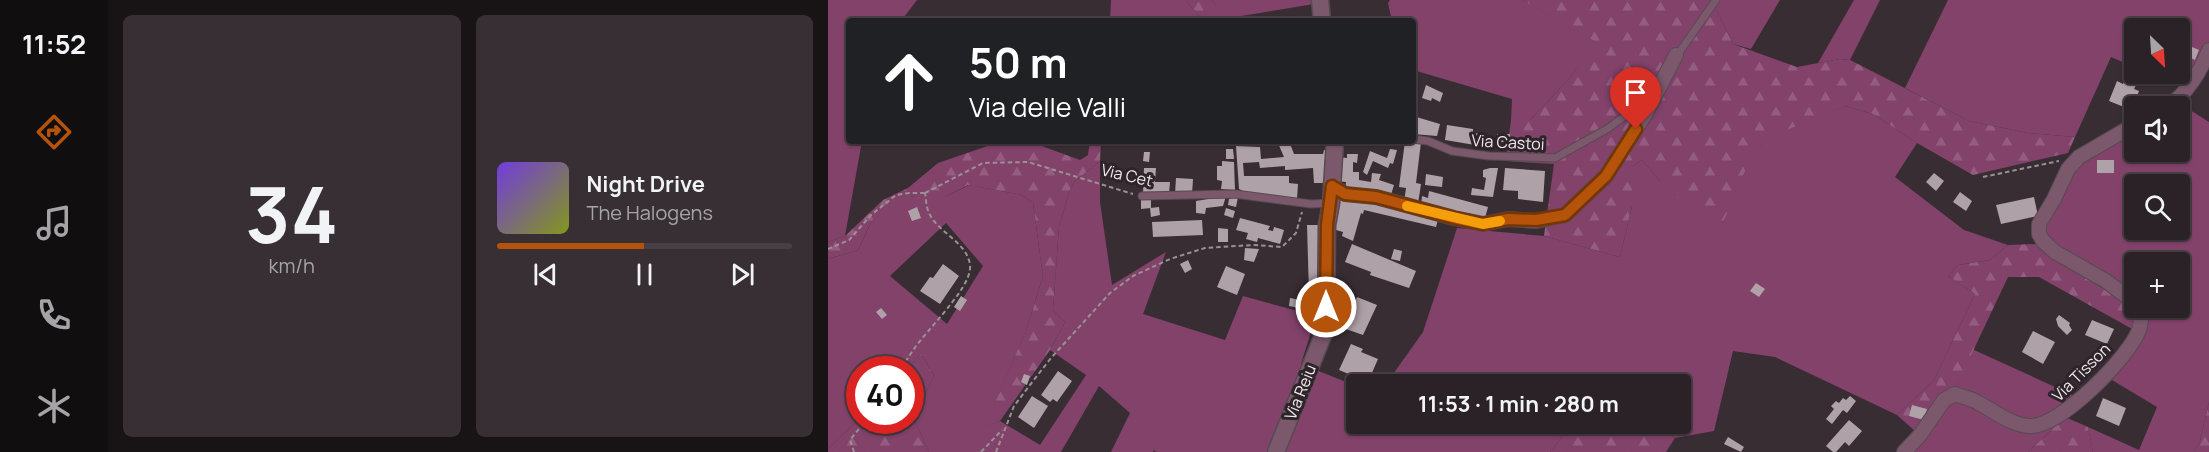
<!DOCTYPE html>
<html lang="it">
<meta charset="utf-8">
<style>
:root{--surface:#2b2227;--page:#372f33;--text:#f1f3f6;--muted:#a6a4a7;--line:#473f44;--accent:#b45309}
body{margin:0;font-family:Manrope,sans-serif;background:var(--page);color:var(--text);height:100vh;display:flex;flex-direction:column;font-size:22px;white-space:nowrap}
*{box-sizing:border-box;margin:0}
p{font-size:20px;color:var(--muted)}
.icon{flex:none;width:33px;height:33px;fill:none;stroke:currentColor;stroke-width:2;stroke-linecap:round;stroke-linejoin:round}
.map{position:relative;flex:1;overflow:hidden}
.sheet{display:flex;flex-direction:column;gap:15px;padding:15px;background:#181315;width:720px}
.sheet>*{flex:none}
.banner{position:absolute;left:18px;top:18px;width:570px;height:126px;border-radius:6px;box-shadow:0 2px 4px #0004,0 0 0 2px var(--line);background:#202124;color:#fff;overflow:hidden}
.needle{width:39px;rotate:155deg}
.tools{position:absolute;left:1296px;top:18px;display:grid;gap:12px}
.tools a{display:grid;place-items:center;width:66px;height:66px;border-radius:6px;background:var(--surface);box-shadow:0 2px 4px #0004,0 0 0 2px var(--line);font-size:30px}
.speed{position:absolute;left:18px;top:356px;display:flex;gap:12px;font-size:30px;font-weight:700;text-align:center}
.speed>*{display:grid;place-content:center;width:78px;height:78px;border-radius:50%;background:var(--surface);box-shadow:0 2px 4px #0004,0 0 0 2px var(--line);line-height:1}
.speed .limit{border:9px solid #d22;background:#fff;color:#111}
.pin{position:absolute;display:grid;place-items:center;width:51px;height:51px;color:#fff;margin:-62px -26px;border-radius:50% 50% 50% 0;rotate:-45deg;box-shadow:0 0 6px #0007}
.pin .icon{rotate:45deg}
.me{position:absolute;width:66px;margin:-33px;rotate:0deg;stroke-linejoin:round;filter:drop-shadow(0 0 4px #0008)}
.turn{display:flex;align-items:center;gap:21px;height:126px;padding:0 24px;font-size:27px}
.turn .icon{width:78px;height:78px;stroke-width:2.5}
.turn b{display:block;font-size:42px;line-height:51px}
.sheet .widget{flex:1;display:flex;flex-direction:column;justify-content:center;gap:9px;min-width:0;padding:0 21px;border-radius:9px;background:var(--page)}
.sheet .dial{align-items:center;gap:0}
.dial b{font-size:78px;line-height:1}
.song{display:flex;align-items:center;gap:18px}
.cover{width:72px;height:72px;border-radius:9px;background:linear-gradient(135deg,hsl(260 70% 55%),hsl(70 70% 35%))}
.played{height:6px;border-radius:3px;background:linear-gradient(90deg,var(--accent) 50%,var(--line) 50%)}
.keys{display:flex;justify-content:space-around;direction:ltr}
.sheet .tiles{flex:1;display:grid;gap:15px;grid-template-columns:repeat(2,1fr)}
.trip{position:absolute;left:518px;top:374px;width:345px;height:60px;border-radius:6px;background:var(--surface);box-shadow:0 2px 4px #0004,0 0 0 2px var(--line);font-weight:700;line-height:60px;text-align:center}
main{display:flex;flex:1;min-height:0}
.tab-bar{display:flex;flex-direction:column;width:108px;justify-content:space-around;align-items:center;background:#110e10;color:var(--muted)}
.tab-bar .icon{width:42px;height:42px}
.tab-bar .selected{color:var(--accent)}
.tab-bar b{font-size:27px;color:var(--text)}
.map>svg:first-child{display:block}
.grass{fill:#82426a;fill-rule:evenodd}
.forest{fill:url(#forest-firs)}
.building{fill:#afa1a8}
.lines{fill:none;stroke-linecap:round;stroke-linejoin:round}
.service-casing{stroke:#564b51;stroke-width:9}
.minor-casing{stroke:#564b51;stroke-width:16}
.tertiary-casing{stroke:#564b51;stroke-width:19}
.path{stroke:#9a9197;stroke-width:2;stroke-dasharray:4.5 3;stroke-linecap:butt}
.service{stroke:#7b586c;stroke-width:7}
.minor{stroke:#7b586c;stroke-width:14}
.tertiary{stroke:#7b586c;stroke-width:16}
.route-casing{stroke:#753606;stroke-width:15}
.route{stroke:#b45309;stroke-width:10}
.slow{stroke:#f59e0b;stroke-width:10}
.labels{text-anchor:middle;stroke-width:6;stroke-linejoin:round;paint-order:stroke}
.street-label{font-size:16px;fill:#efe8ec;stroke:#2f242a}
</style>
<main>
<nav class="tab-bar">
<b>11:52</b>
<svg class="icon selected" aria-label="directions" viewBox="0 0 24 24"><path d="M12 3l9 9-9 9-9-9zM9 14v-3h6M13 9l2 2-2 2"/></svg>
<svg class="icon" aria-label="music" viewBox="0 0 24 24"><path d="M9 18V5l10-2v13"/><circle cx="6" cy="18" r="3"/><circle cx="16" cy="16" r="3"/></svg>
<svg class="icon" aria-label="phone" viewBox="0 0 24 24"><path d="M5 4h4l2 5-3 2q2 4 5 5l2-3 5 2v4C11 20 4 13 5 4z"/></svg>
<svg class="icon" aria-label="climate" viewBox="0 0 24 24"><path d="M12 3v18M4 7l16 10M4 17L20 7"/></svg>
</nav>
<section class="sheet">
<div class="tiles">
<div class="widget dial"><b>34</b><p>km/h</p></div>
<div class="widget">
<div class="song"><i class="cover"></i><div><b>Night Drive</b><p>The Halogens</p></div></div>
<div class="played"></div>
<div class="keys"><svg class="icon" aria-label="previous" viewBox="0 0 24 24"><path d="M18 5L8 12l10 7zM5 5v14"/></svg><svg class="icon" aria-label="pause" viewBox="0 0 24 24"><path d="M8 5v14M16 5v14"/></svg><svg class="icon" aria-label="next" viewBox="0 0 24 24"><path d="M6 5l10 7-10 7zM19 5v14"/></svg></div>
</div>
</div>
</section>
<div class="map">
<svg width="1381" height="452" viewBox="0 0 1381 452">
<defs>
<pattern id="forest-firs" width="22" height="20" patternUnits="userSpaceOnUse" patternTransform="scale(1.5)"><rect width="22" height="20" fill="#82426a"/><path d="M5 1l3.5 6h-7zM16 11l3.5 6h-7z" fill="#945d7f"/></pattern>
</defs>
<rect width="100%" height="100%" fill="#392d34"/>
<!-- grass -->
<g class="grass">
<path d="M0,0H89L73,21H21V141H34L17,236L0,242Z"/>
<path d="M283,0H357L376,21H282Z"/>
<path d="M384,0H492V3L395,19Z"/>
<path d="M562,0H694L769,42L741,79L702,120H683L684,99L585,70V21H564L560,3Z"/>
<path d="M884,0H952L923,49L905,44Z"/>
<path d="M1026,0H1052L1022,60L1012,59L990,63Z"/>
<path d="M1120,0H1381V44L1355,87L1323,74H1352V28H1306V67L1283,57L1247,137L1200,133L1141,121L1077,88Z"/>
<path d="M1351,103L1381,122V402L1372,441L1366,452H1265L1260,427L1311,450L1329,407L1274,374L1306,330L1295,302L1209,244L1250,153L1306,121V152H1352V106H1342ZM1306,184H1352V230H1306ZM1306,262H1352V308H1306Z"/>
<path d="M1017,106L1045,114L1089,143L1067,177L1136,230L1180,245L1162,260L1130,265L1120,276L1147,294L1106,380L1069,415L947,357L905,351L886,431L847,438L827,423H852V384H558L595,332L629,228L716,236L792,257L804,206V167L814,160L832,181L895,223C905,198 914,168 932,146C944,131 997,114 1017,106Z"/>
<path d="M272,161V202L284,285L338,252L315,314L397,340L415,296L488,316L473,364L528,386V423H745L722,452H328L326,450L325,452H283L302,413L271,386L233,452H101L86,419L106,375L93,354L79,369H32L31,419L0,449V259L30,250L48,212L69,198L88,196L117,197L141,185L194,195L205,203L215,276L199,328L157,427L172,421L212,445L258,375L222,350L237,322L225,310L231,226L242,190L246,182ZM118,223L155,266L119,324L62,276Z"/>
<path d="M1144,349L1249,397L1237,417L1200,452H1073L1128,387Z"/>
</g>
<!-- forest -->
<g class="forest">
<path d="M357,0H384L397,21H376Z"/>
<path d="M694,0H884L905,44L969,67L1012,59L1022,60L1141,121L1200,133L1247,137L1240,153L1145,175L1089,143L1045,114L1017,106L954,132L933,145L916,173L895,223L859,207L832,181L814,160L804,167V206L792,257L716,236L726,164L678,161L683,120H702L741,79L768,42Z"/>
<path d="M174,141H200L252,160L260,155L262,141H273L272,161L246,182L242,190L231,226L225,310L237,322L222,350L172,421L156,428L199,328L215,276L205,203L194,195L140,185L117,197L119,223L88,196C48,201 46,217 30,250L0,259V242L17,236L55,200L80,188L110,163Z"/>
<path d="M1209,244L1295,302L1302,303L1306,330L1211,277H1180L1128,387L1088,432L1069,415L1106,380L1147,294L1120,276L1130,265L1162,260L1180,245Z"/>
<path d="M93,354L106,375L86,419L101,452H0V449L31,419L82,420V369H79Z"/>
<path d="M1381,402V452H1366L1372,441Z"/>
<path d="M1237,417L1260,427L1265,452H1200Z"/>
<path d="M745,423H827L847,438L838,452H722Z"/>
</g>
<!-- building -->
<g class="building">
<path d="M1364,47L1371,50L1367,60L1361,57Z"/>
<path d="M1297,80L1308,85L1306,89L1311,91L1305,107L1302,106L1301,109L1281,101L1289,81L1295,84Z"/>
<path d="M598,85L615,93L612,102L604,98L603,101L594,98Z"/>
<path d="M585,116L612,124L609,136L585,134Z"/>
<path d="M619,125L645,129V133L655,134L653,146L617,140Z"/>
<rect x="669" y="134" width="13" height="8"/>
<path d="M449,141H461L466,154H495L496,150L504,151L503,183H486L485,168L457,170V166L432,168L431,162L415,163L416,176H461V183L470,184L469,199L417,192L411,189L408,146L432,147L433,159L456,157Z"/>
<path d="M577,141L593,142L588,183L593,184L590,204L576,202L578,188L571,187Z"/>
<path d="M398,149H405L406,159H398Z"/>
<path d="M562,149L569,150L565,164L562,163L560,168L545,161L539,175L535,172L542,151L559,158Z"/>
<path d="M316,152H322L321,162L315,161Z"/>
<path d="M519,154H530L529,163L525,162V172H531V180L543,182L544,173L553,174L551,180L566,185L562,198L517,190L518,182L508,181L510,157L519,158Z"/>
<rect x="1269" y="160" width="17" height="13"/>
<path d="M394,161L406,162L407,190L393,189L394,181L389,180V166H394Z"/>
<path d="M316,168H328L327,182H342L341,194L315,193Z"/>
<path d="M662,168H670L665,197L643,195L644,188L656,190L658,178L655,177V170Z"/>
<path d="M677,168L717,171L715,202L690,199V191L675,190Z"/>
<path d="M1106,173L1116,181L1108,191L1098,182Z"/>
<path d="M598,174L615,177L614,187L597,185Z"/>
<path d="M348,178L365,179L364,194H347Z"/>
<path d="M601,191L660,207L656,222L593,206L594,196L600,198Z"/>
<path d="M1132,192L1144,201L1138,211L1125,202Z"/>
<path d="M512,195L611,216L608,227L536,210L535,214L533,213L525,241L514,236L515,232L501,228Z"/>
<path d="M398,196L395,206L378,208L377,214L368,213V201Z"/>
<path d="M410,197L408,207L400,205L401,199Z"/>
<path d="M1206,197L1210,216L1173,224L1168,205Z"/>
<path d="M313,200H323V208L313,209Z"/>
<path d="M89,207L93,218L84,221L80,211Z"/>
<path d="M331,207L332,215L323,217L322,208Z"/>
<path d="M398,208L407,211L405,218L396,215Z"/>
<path d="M412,218L442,226L440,230L445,231L446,227L456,230L452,244L430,238L429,242L418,239L420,233L408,230Z"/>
<path d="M374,220L375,235L325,237L324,222Z"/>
<path d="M479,225H495L496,294H481Z"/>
<path d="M390,228L400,229V242H390Z"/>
<path d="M524,244L588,271L581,288L542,275L543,272L517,262Z"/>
<path d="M417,248L431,249L426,262L416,260Z"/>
<path d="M566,249L574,251L572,261L563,259Z"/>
<path d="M360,260L364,269L357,273L352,264Z"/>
<path d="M115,264L131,276L112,304L92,291L102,277L105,278Z"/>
<path d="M398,266L417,274L409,295L389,287Z"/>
<path d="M928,283L937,289L931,297L922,291Z"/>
<path d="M133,296L139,300L132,311L126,307Z"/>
<path d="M529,297L549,305L535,335L515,328Z"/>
<path d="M462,298L478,301L476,309L461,306Z"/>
<path d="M53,308L59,315L54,319L48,312Z"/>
<path d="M1231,315L1242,323L1241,325L1244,330L1239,335L1230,326L1228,319Z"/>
<path d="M1264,320L1286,329L1279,344L1257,335Z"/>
<path d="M1205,331L1227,342L1215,364L1194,352Z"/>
<path d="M523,344L535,349L533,352L550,359L540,382L511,370Z"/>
<path d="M230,371L244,381L229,402L225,399L222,402L213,395Z"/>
<path d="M196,374L202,376L199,385L193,382Z"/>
<path d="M204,396L220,406L206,428L190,417Z"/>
<path d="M1022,396L1028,401L1019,413L1015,410L1004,424L998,419L1006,409L1003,406L1008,401L1011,403L1015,398L1018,400Z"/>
<path d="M1275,398L1298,408L1291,426L1268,416Z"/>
<path d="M1084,405L1099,409L1096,420L1081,416Z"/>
<path d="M1021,420L1034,431L1021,446L1017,442L1008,452H1005L998,446Z"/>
<path d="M900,437L916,447L913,452L896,444Z"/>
</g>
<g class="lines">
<!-- service casing -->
<g class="service-casing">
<g id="service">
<path d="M848,57L888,0"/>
<path d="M585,139L600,141L624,151L661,156L727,158L779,129L804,111L829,82"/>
<path d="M314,196L407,194L483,204L503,203"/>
</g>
</g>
<!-- minor casing -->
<g class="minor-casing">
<g id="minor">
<path d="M1340,106C1359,94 1373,70 1381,50"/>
<path d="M1306,125L1251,157L1240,169L1226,199L1211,224V234L1215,241L1227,252L1278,281L1306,302"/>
<path d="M504,186L517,194L548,197L626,218L655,224L680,219L708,221L737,215L778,176L818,113L848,55"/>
<path d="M1076,452L1092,435L1116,400L1127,394C1134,397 1142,398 1149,402C1166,411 1184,426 1203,426C1233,426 1301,357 1311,330C1314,322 1313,316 1312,308"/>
</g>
</g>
<!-- tertiary casing -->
<g class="tertiary-casing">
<g id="tertiary">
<path d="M492,0L494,21"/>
<path d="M448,452L498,328L499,225L503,203L507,141"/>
</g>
</g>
<!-- path -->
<g class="path">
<path d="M1155,177L1231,161"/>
<path d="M97,193L155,163L200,162L305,194"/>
<path d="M0,249L21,240L43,215L68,195L81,193H97"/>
<path d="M75,369C82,342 145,292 142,265C139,240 105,232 99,207C98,203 98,198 97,193"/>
<path d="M26,452L22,440L38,420"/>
<path d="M153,452L174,430"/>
<path d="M168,452L186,406L205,381L223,358L282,293L305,276L342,259L377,248L425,245L454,247L468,233L474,212"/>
</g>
<!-- service -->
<use href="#service" class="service"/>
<!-- minor -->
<use href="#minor" class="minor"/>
<!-- tertiary -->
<use href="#tertiary" class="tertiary"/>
</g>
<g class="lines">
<!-- route casing -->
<g class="route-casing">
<path id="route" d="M498,307L499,225L504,186L517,194L548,197L626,218L655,224L680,219L708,220L737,215L778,176L808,129"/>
</g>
<!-- route -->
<use href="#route" class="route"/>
<!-- slow -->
<path class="slow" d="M579,206L655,224L672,221"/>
</g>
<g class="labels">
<!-- street labels -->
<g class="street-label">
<text transform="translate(680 142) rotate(3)" y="6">Via Castoi</text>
<text transform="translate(299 175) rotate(13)" y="6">Via Cet</text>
<text transform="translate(1253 372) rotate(-45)" y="6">Via Tisson</text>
<text transform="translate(472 392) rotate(-68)" y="6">Via Reiu</text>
</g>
</g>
</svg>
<div class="tools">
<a><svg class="needle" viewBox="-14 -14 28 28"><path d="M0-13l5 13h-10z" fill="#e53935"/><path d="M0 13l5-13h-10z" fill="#a6a4a7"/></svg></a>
<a><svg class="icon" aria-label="sound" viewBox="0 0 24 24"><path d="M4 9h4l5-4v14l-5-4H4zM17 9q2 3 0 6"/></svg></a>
<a><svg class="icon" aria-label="search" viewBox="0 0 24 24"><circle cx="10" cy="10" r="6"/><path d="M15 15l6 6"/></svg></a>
<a>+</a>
</div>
<div class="speed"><div class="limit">40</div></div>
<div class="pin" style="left:808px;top:129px;background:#d93025"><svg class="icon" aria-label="arrive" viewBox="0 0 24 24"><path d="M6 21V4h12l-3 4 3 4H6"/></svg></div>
<svg class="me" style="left:498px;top:307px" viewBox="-20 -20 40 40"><circle r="17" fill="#b45309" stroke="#fff" stroke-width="3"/><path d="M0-11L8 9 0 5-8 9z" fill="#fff"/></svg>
<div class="trip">11:53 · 1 min · 280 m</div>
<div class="banner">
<div class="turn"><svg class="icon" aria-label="ahead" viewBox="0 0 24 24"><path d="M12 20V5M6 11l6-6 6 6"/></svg><div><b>50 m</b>Via delle Valli</div></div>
</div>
</div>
</main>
